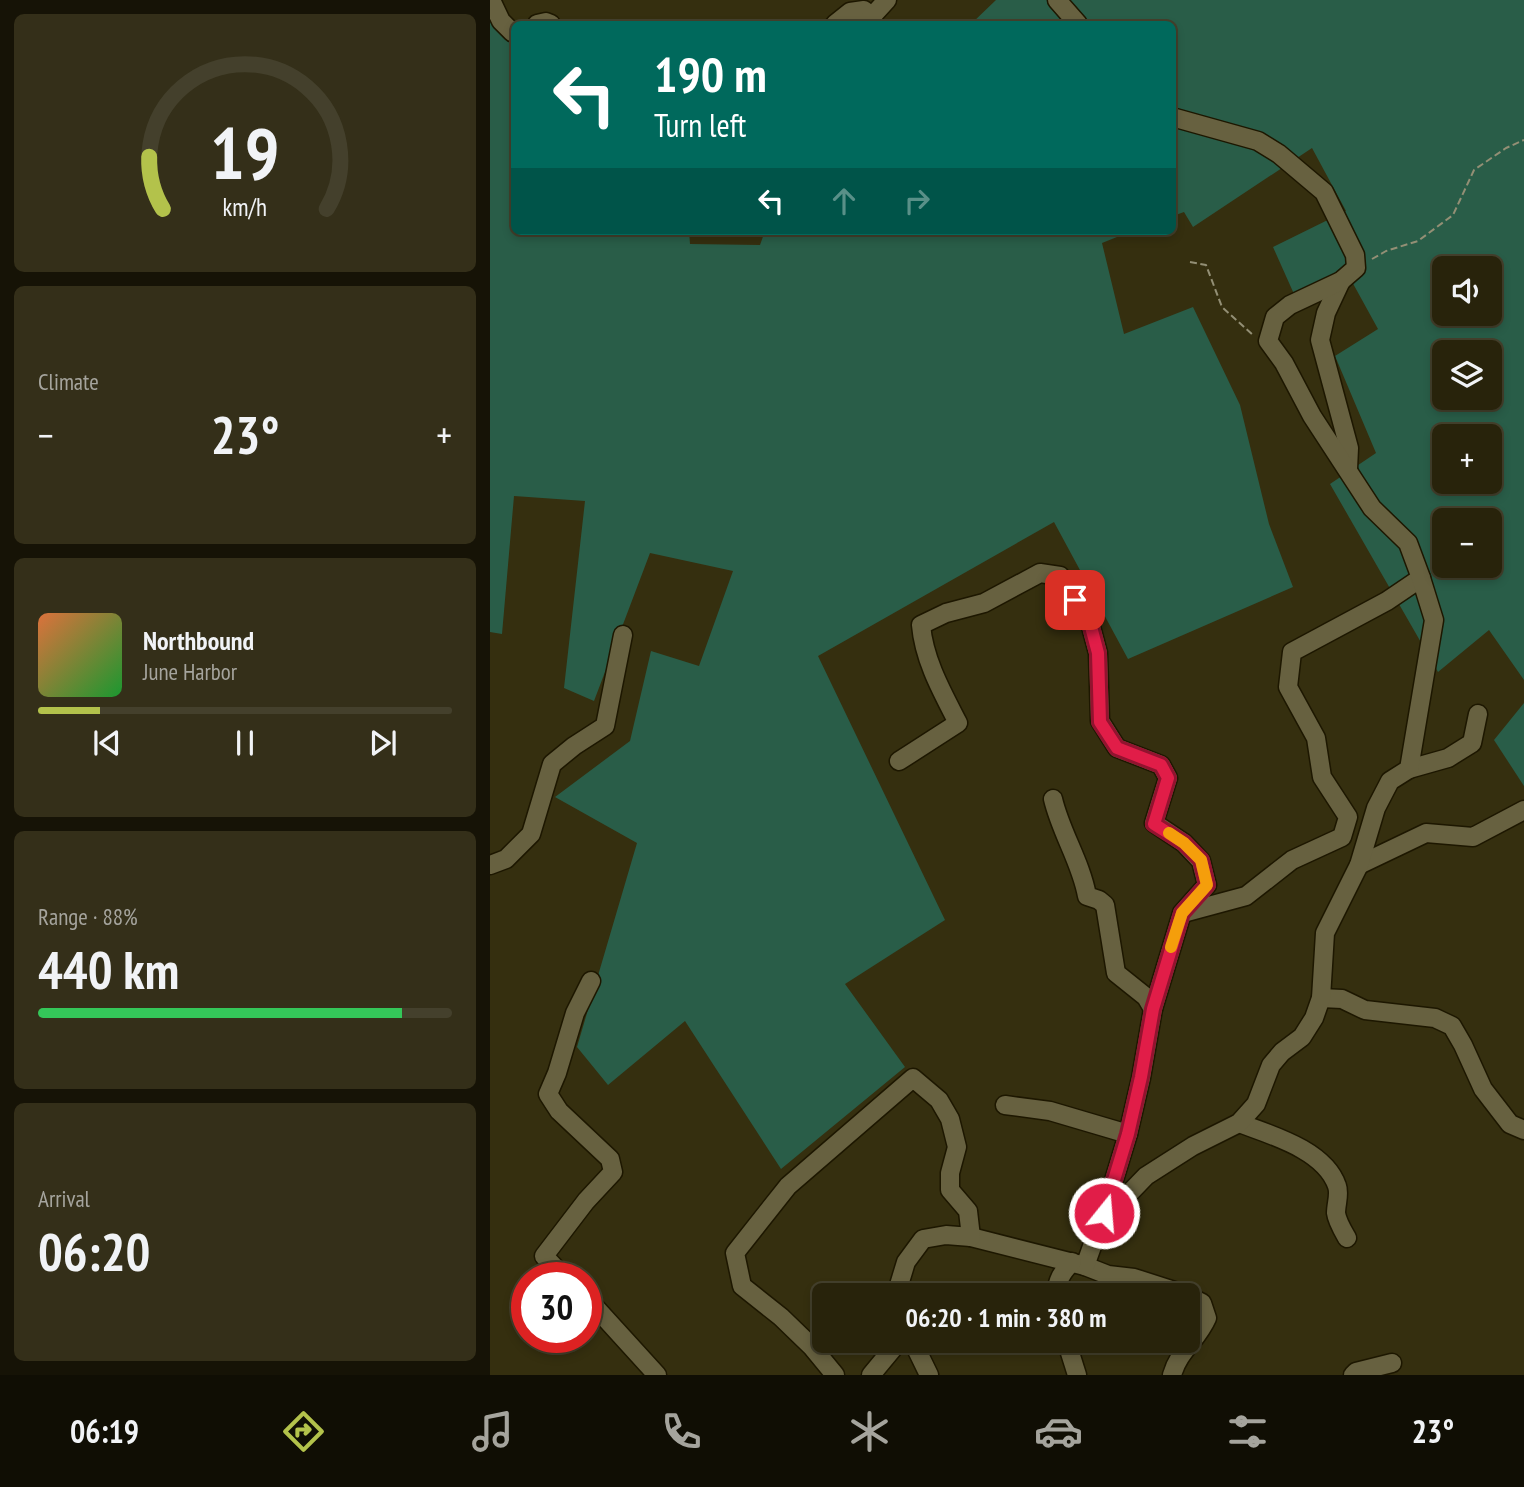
<!DOCTYPE html>
<meta charset="utf-8">
<style>
:root{--surface:#28230b;--page:#342f19;--text:#f1f3f6;--muted:#a5a49d;--line:#44402c;--accent:#b3c24b}
body{margin:0;font-family:"PT Sans Narrow",sans-serif;background:var(--page);color:var(--text);height:100vh;display:flex;flex-direction:column;font-size:26px;white-space:nowrap}
*{box-sizing:border-box;margin:0}
p{font-size:23px;color:var(--muted)}
.icon{flex:none;width:38px;height:38px;fill:none;stroke:currentColor;stroke-width:2;stroke-linecap:round;stroke-linejoin:round}
.map{position:relative;flex:1;overflow:hidden}
.details{display:flex;flex-direction:column;gap:14px;padding:14px;background:#161306;width:490px}
.details>*{flex:none}
.top-card{position:absolute;left:21px;top:21px;width:665px;height:214px;border-radius:10px;box-shadow:0 4px 10px #0003,0 0 0 2px var(--line);background:#00695c;color:#fff;overflow:hidden}
.fabs{position:absolute;left:942px;top:256px;display:grid;gap:14px}
.fabs a{display:grid;place-items:center;width:70px;height:70px;border-radius:10px;background:var(--surface);box-shadow:0 4px 10px #0003,0 0 0 2px var(--line);font-size:35px}
.speed{position:absolute;left:21px;top:1262px;display:flex;gap:14px;font-size:35px;font-weight:700;text-align:center}
.speed>*{display:grid;place-content:center;width:91px;height:91px;border-radius:50%;background:var(--surface);box-shadow:0 4px 10px #0003,0 0 0 2px var(--line);line-height:1}
.speed .limit{border:10px solid #d22;background:#fff;color:#111}
.pin{position:absolute;display:grid;place-items:center;width:60px;height:60px;color:#fff;margin:-30px;border-radius:14px;box-shadow:0 4px 10px #0006}
.me{position:absolute;width:77px;margin:-38px;rotate:17deg;stroke-linejoin:round;filter:drop-shadow(0 0 5px #0008)}
.turn{display:flex;align-items:center;gap:24px;height:147px;padding:0 28px;font-size:32px}
.turn .icon{width:91px;height:91px;stroke-width:2.5}
.turn b{display:block;font-size:49px;line-height:60px}
.lanes{display:flex;align-items:center;height:66px;padding:0 28px;background:#0003;justify-content:center;gap:35px;direction:ltr}
.lanes .off{opacity:.35}
.big{font-size:52px;font-weight:700;line-height:1.1}
.details .card{flex:1;display:flex;flex-direction:column;justify-content:center;gap:10px;min-width:0;padding:0 24px;border-radius:10px;background:var(--page)}
.details .dial{align-items:center;gap:0}
.dial svg{height:182px;overflow:visible;fill:none;stroke:var(--line);stroke-width:7;stroke-linecap:round;text-anchor:middle}
.dial text{fill:var(--text);stroke:none}
.song{display:flex;align-items:center;gap:21px}
.cover{width:84px;height:84px;border-radius:10px;background:linear-gradient(135deg,hsl(20 70% 55%),hsl(130 70% 35%))}
.played{height:7px;border-radius:4px;background:linear-gradient(90deg,var(--accent) 15%,var(--line) 15%)}
.keys{display:flex;justify-content:space-around;direction:ltr}
.heat{display:flex;justify-content:space-between;align-items:center;font-size:38px;direction:ltr}
.charge{height:10px;border-radius:5px;background:linear-gradient(90deg,#34c759 88%,var(--line) 0)}
.trip{position:absolute;left:322px;top:1283px;width:388px;height:70px;border-radius:10px;background:var(--surface);box-shadow:0 4px 10px #0003,0 0 0 2px var(--line);font-weight:700;line-height:70px;text-align:center}
.dock{display:flex;height:112px;justify-content:space-around;align-items:center;background:#100e04;color:var(--muted)}
.dock .icon{width:49px;height:49px}
.dock .on{color:var(--accent)}
.dock b{font-size:32px;color:var(--text)}
main{display:flex;flex:1;min-height:0}
.map>svg:first-child{display:block}
.green{fill:#295d48;fill-rule:evenodd}
.lines{fill:none;stroke-linecap:round;stroke-linejoin:round}
.minor-casing{stroke:#1d1700;stroke-width:21}
.path{stroke:#938f75;stroke-width:2;stroke-dasharray:7 3.5;stroke-linecap:butt}
.minor{stroke:#676140;stroke-width:18}
.route-casing{stroke:#92132f;stroke-width:18}
.route{stroke:#e11d48;stroke-width:12}
.slow{stroke:#f59e0b;stroke-width:12}
</style>
<main>
<section class="details">
<div class="card dial"><svg viewBox="0 0 100 80">
<path d="M14 69A42 42 0 1 1 86 69"/>
<path d="M14 69A42 42 0 0 1 8 46" stroke="#b3c24b"/>
<text x="50" y="56" font-size="32" font-weight="700">19</text>
<text x="50" y="72" font-size="11">km/h</text>
</svg></div>
<div class="card"><p>Climate</p>
<div class="heat"><a>−</a><b class="big">23°</b><a>+</a></div>
</div>
<div class="card">
<div class="song"><i class="cover"></i><div><b>Northbound</b><p>June Harbor</p></div></div>
<div class="played"></div>
<div class="keys"><svg class="icon" aria-label="previous" viewBox="0 0 24 24"><path d="M18 5L8 12l10 7zM5 5v14"/></svg><svg class="icon" aria-label="pause" viewBox="0 0 24 24"><path d="M8 5v14M16 5v14"/></svg><svg class="icon" aria-label="next" viewBox="0 0 24 24"><path d="M6 5l10 7-10 7zM19 5v14"/></svg></div>
</div>
<div class="card"><p>Range · 88%</p><b class="big">440 km</b><div class="charge"></div></div>
<div class="card"><p>Arrival</p><b class="big">06:20</b></div>
</section>
<div class="map">
<svg width="1034" height="1375" viewBox="0 0 1034 1375">
<rect width="100%" height="100%" fill="#352f0f"/>
<!-- green -->
<g class="green">
<path d="M506,0H1034V680L999,630L948,672L840,484L886,453L845,356L888,329L855,269L804,294L783,247L856,211L822,148L703,227L694,212L683,216L682,24H481ZM954,268H999V313H954ZM954,352H999V397H954ZM954,436H999V481H954ZM954,520H999V565H954Z"/>
<path d="M0,14L19,42L24,43V231H199L200,244L270,245L275,231H642L612,243L634,334L703,307L750,405L779,524L803,587L638,659L564,522L328,656L455,920L355,984L415,1067L291,1169L195,1021L118,1085L87,1047L147,843L65,797L140,741L161,651L209,666L243,571L160,553L104,701L74,688L95,501L24,496L12,634L0,632Z"/>
<path d="M1034,703V786L1004,740Z"/>
</g>
<g class="lines">
<!-- minor casing -->
<g class="minor-casing">
<g id="minor">
<path d="M1,0L11,21L22,32L24,31"/>
<path d="M567,0L588,24"/>
<path d="M47,24L56,22L61,24"/>
<path d="M345,24L360,12L374,10L383,17"/>
<path d="M375,24L397,0"/>
<path d="M851,281L836,313L830,340L859,448L858,469"/>
<path d="M409,761L468,723C452,692 434,660 431,625L456,613L494,603L550,573L570,576L600,623L608,653L610,721L627,748L671,765L678,778L664,823L694,843L711,861L717,885L692,913L663,1009L651,1078L638,1134L614,1213"/>
<path d="M919,769L958,758L982,743L988,714"/>
<path d="M563,799C571,833 591,862 597,896L609,900L615,905L626,973L656,997L663,1009"/>
<path d="M0,865L16,859L41,834L62,764L84,746L115,726L133,635"/>
<path d="M869,865L936,833L983,837L1034,810"/>
<path d="M693,913L756,896L802,860L852,837L858,817L832,777L826,738L798,687L802,652L897,601L931,578"/>
<path d="M831,998L852,999L875,1010L945,1018L962,1026L973,1045L993,1089L1020,1124L1034,1130"/>
<path d="M515,1105L560,1111L638,1134"/>
<path d="M749,1123C781,1135 835,1150 847,1186C850,1194 846,1204 846,1213C847,1221 853,1231 857,1238"/>
<path d="M481,1237L595,1266L618,1275L644,1278L697,1295"/>
<path d="M595,1266L614,1213L629,1204L656,1176L703,1146L749,1123L766,1104L781,1065L792,1052L812,1037L824,1018L831,998L835,933L869,865L886,808L900,781L919,769L944,620L931,578L918,543L882,508L822,416L794,363L778,341L785,317L800,305L851,281L866,268L865,255L834,192L789,154L768,141L682,117"/>
<path d="M75,1278L54,1256L96,1201L123,1172L120,1159L69,1111L58,1094L67,1073L85,1013L101,981"/>
<path d="M566,1295C567,1280 572,1272 582,1262"/>
<path d="M96,1297L167,1375"/>
<path d="M422,1340L439,1375"/>
<path d="M576,1340L587,1375"/>
<path d="M345,1375L322,1347L291,1317L252,1286L245,1253L298,1186L423,1078L449,1100L460,1119L467,1147L460,1173V1190L478,1211L481,1237L456,1235L433,1239L416,1262L406,1295"/>
<path d="M381,1375L410,1340"/>
<path d="M682,1375C689,1350 707,1341 717,1318L712,1303L698,1296"/>
<path d="M863,1375L866,1372L902,1363"/>
</g>
</g>
<!-- path -->
<g class="path">
<path d="M882,259L896,251L928,241L963,215L984,170L1016,148L1034,140"/>
<path d="M700,262L716,265L732,307L764,336"/>
</g>
<!-- minor -->
<use href="#minor" class="minor"/>
</g>
<g class="lines">
<!-- route casing -->
<g class="route-casing">
<path id="route" d="M585,600L600,623L608,653L610,722L627,748L671,765L678,778L664,824L694,843L711,860L717,885L692,913L663,1009L651,1077L638,1134L614,1213"/>
</g>
<!-- route -->
<use href="#route" class="route"/>
<!-- slow -->
<path class="slow" d="M679,833L694,843L711,860L717,885L692,913L681,947"/>
</g>
</svg>
<div class="fabs">
<a><svg class="icon" aria-label="sound" viewBox="0 0 24 24"><path d="M4 9h4l5-4v14l-5-4H4zM17 9q2 3 0 6"/></svg></a>
<a><svg class="icon" aria-label="layers" viewBox="0 0 24 24"><path d="M12 4l9 5-9 5-9-5zM3 14l9 5 9-5"/></svg></a>
<a>+</a>
<a>−</a>
</div>
<div class="speed"><div class="limit">30</div></div>
<div class="pin" style="left:585px;top:600px;background:#d93025"><svg class="icon" aria-label="arrive" viewBox="0 0 24 24"><path d="M6 21V4h12l-3 4 3 4H6"/></svg></div>
<svg class="me" style="left:614px;top:1213px" viewBox="-20 -20 40 40"><circle r="17" fill="#e11d48" stroke="#fff" stroke-width="3"/><path d="M0-11L8 9 0 5-8 9z" fill="#fff"/></svg>
<div class="trip">06:20 · 1 min · 380 m</div>
<div class="top-card">
<div class="turn"><svg class="icon" aria-label="left" viewBox="0 0 24 24"><path d="M17 20v-9H6M10 6l-5 5 5 5"/></svg><div><b>190 m</b>Turn left</div></div>
<div class="lanes"><svg class="icon" aria-label="left" viewBox="0 0 24 24"><path d="M17 20v-9H6M10 6l-5 5 5 5"/></svg><svg class="icon off" aria-label="ahead" viewBox="0 0 24 24"><path d="M12 20V5M6 11l6-6 6 6"/></svg><svg class="icon off" aria-label="right" viewBox="0 0 24 24"><path d="M7 20v-9h11M14 6l5 5-5 5"/></svg></div>
</div>
</div>
</main>
<nav class="dock">
<b>06:19</b>
<svg class="icon on" aria-label="directions" viewBox="0 0 24 24"><path d="M12 3l9 9-9 9-9-9zM9 14v-3h6M13 9l2 2-2 2"/></svg>
<svg class="icon" aria-label="music" viewBox="0 0 24 24"><path d="M9 18V5l10-2v13"/><circle cx="6" cy="18" r="3"/><circle cx="16" cy="16" r="3"/></svg>
<svg class="icon" aria-label="phone" viewBox="0 0 24 24"><path d="M5 4h4l2 5-3 2q2 4 5 5l2-3 5 2v4C11 20 4 13 5 4z"/></svg>
<svg class="icon" aria-label="climate" viewBox="0 0 24 24"><path d="M12 3v18M4 7l16 10M4 17L20 7"/></svg>
<svg class="icon" aria-label="car" viewBox="0 0 24 24"><path d="M5 17H2v-5l4-1 3-4h7l3 4 3 1v5h-3M9 17h6M6 11h13"/><circle cx="7" cy="17" r="2"/><circle cx="17" cy="17" r="2"/></svg>
<svg class="icon" aria-label="filters" viewBox="0 0 24 24"><path d="M4 7h16M4 17h16"/><circle cx="9" cy="7" r="2"/><circle cx="15" cy="17" r="2"/></svg>
<b>23°</b>
</nav>
